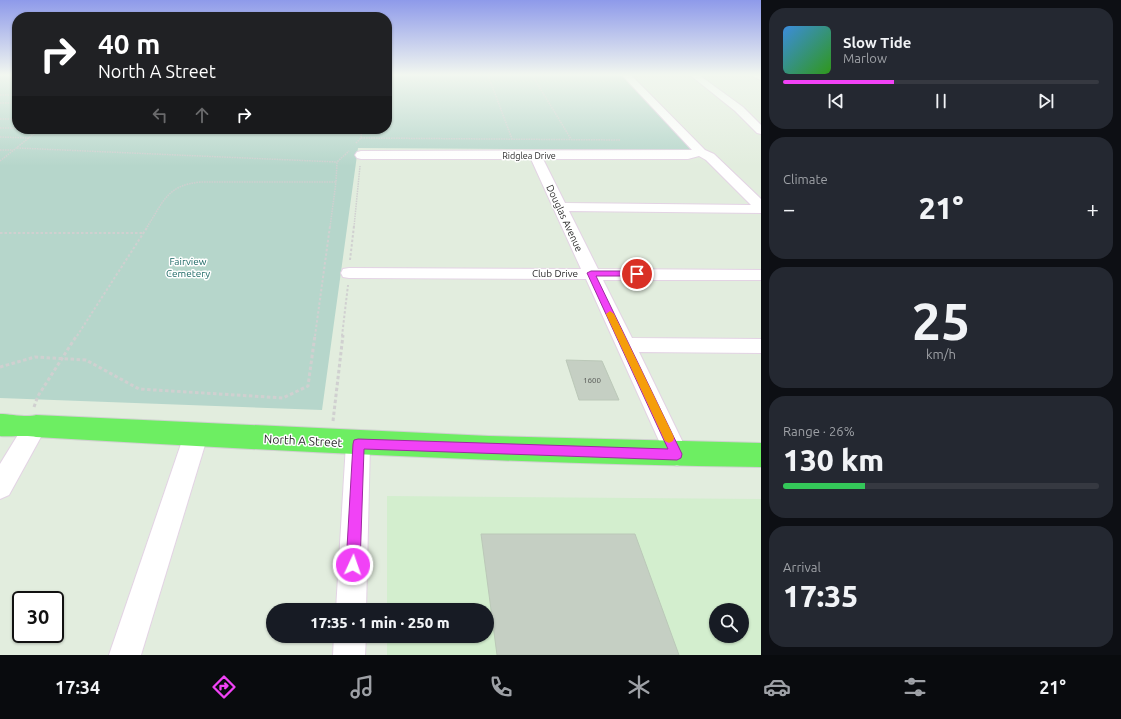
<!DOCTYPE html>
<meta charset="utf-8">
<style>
:root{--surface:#171b24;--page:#242831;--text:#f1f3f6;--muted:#9ea1a6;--line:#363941;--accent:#f142f6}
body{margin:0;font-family:Ubuntu,sans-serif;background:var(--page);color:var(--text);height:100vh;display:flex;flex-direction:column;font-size:15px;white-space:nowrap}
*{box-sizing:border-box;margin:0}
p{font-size:13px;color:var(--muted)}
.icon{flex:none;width:22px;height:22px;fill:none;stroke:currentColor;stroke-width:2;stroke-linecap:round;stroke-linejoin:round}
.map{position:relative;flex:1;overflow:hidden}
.details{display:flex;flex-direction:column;gap:8px;padding:8px;background:#0d0f14;width:360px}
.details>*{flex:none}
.top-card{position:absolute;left:12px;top:12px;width:380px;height:122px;border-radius:16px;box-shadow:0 1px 3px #0004;background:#202124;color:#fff;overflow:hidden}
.controls{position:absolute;left:709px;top:603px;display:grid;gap:8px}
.controls a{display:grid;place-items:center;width:40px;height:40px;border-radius:50%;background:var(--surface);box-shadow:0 1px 3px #0004;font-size:20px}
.speed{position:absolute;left:12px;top:591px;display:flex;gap:8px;font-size:20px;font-weight:700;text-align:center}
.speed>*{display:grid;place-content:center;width:52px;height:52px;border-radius:50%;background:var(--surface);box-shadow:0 1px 3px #0004;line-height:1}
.speed .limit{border:2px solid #111;border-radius:6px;background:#fff;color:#111}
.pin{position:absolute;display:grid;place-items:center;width:34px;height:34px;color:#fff;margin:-17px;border:2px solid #fff;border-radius:50%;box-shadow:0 1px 4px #0007}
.me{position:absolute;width:44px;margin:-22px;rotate:3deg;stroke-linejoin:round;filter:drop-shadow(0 0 3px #0008)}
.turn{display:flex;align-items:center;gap:14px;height:84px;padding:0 20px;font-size:18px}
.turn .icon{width:52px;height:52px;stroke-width:2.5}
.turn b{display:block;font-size:28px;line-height:34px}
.lanes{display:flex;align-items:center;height:38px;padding:0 20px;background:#0003;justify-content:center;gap:20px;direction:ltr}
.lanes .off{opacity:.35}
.big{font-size:30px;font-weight:800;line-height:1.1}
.details .card{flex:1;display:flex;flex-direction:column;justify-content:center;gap:6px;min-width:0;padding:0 14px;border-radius:16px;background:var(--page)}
.details .dial{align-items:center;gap:0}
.dial b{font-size:52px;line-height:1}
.song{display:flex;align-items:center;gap:12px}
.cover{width:48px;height:48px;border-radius:6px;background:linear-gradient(135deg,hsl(210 70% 55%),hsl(110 70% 35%))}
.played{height:4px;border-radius:2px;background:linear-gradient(90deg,var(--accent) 35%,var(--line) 35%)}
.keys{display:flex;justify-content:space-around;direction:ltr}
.heat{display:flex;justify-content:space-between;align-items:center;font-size:22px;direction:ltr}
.charge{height:6px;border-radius:3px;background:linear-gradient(90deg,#34c759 26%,var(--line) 0)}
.trip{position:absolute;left:266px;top:603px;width:228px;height:40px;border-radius:20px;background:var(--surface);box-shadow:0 1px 3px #0004;font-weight:800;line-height:40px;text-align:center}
.menu{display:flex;height:64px;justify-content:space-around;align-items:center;background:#090b0e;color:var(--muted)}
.menu .icon{width:28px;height:28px}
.menu .on{color:var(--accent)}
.menu b{font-size:18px;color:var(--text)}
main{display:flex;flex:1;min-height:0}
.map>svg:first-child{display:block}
.education{fill:#d3eece;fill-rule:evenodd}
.cemetery{fill:#b6d6cb}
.building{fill:#c5cfc3;stroke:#bbc8b8}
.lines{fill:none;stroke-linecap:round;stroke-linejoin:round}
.minor-casing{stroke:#e3d3e4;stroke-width:2}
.major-casing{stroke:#d0d0d0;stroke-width:2}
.path-far2{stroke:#d0d0d0;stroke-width:1.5;stroke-dasharray:1.5 1;stroke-linecap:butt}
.path-far1{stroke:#d0d0d0;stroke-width:2;stroke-dasharray:2.5 2;stroke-linecap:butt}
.path{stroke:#d0d0d0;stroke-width:3;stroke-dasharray:3.5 2.5;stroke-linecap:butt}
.minor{fill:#fff;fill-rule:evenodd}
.major{fill:#6dee62;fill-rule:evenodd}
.route{fill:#f142f6;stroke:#9d2ba0}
.slow{fill:#f59e0b}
.labels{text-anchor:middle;stroke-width:3;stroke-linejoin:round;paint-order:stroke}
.number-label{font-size:8px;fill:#525451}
.far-street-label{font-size:9px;fill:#2b2b2b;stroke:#fff}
.street-label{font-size:10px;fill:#2b2b2b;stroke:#fff}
.park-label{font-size:10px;fill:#1c6864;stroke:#fff}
.near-street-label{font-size:12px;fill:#2b2b2b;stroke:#fff}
</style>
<main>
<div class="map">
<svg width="761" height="655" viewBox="0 0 761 655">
<rect width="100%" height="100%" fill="#e2edde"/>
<!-- education -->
<path class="education" d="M387,496L761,499V655H387V636H487V610H387ZM716,610H742V636H716Z"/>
<!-- cemetery -->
<path class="cemetery" d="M0,75H17V129H387V75H623L696,150L358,148L322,410L0,398Z"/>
<!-- building -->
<g class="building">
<path d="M566,360L602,361L619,400H579Z"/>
<path d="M481,534H635L679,655H497Z"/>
</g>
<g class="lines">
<!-- minor casing -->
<g class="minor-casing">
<g id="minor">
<path d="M622,75H631L705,150L714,154L761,199V213L569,211L598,269L761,270V280H603L632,338L761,339V353L639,352L689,455L685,463L677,466L669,463L586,279L349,278L343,277L341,273L343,269L349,268L581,269L531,159H361L357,158L355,155L357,152L361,151L692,150ZM699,156L706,160L751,205L565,203L543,159H688Z"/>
<path d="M690,75H699L743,107L761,125V134L757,133L735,111Z"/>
<path d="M753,75H761V80L754,77Z"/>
<path d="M26,416H36L44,419L47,426L9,495L0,499V464L19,433L15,426L18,419Z"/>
<path d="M196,425L204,428L208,435L141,655H109L184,435L188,428Z"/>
<path d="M358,434L366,437L370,444L366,610H336L346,444L350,437Z"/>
<path d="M334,636H366L365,655H333Z"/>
</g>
</g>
<!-- major casing -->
<g class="major-casing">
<path id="major" d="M0,414C10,414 28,418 36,415L489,436L761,443V467C519,464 278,451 36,437C29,435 9,437 0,436Z"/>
</g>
<!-- path-far2 -->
<g class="path-far2">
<path d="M488,75L512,139"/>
<path d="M532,75L571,139"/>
<path d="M0,95H17"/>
<path d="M0,103H17"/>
<path d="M0,119H17"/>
<path d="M0,128H17"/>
<path d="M0,137L29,138"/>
<path d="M361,138L620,140"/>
<path d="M356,143L361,138L362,129"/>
<path d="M17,148L337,162"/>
<path d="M0,150H13"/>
<path d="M0,161L40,129"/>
<path d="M147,227C164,201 167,185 201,182H336L337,162L349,151"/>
<path d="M330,227L336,182"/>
<path d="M354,227L360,166"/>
</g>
<!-- path-far1 -->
<g class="path-far1">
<path d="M0,233H143"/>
<path d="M350,260L354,226"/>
<path d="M77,336L148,226"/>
<path d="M315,336L330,226"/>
<path d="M342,336L348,285"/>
</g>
<!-- path -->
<g class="path">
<path d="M0,367L35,357L86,360L139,389L283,398L308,386L315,335"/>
<path d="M34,407L38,396L77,335"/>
<path d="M333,421L343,335"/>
</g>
<!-- minor -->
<use href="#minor" class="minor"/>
<!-- major -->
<use href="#major" class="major"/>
</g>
<!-- sky -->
<linearGradient id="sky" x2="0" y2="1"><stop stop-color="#8e9aea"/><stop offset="0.45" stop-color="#f2f7f0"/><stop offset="1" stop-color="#f2f7f0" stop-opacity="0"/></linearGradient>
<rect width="761" height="166" fill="url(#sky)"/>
<!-- route -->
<path class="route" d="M591,271H637L641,274L637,276H596L682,454L681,458L677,460L364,449L360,565L358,569L353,571L348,569L346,565L353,444L354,440L358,439L668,449L587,273Z"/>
<!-- slow -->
<path class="slow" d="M610,311L614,314L673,435L674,438L673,441L669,443L665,441L606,314Z"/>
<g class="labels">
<!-- number labels -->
<g class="number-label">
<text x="592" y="383">1600</text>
</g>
<!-- far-street labels -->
<g class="far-street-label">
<text x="529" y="159">Ridglea Drive</text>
</g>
<!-- street labels -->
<g class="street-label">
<text transform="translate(565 218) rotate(65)" y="4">Douglas Avenue</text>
<text x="555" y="277">Club Drive</text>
</g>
<!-- park labels -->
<g class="park-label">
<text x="188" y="265">Fairview<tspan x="188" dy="12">Cemetery</tspan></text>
</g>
<!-- near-street labels -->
<g class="near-street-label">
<text transform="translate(303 441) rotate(3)" y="4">North A Street</text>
</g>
</g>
</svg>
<div class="controls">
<a><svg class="icon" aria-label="search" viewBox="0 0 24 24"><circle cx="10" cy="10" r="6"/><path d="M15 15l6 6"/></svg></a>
</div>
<div class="speed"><div class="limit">30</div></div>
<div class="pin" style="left:637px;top:274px;background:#d93025"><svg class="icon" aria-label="arrive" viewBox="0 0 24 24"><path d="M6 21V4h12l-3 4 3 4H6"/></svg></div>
<svg class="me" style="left:353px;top:565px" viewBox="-20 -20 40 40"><circle r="17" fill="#f142f6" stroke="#fff" stroke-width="3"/><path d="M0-11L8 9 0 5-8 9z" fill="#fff"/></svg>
<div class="trip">17:35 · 1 min · 250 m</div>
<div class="top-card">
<div class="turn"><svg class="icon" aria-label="right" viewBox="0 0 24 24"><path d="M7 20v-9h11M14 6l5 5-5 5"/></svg><div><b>40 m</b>North A Street</div></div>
<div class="lanes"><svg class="icon off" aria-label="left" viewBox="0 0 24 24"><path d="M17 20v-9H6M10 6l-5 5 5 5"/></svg><svg class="icon off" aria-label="ahead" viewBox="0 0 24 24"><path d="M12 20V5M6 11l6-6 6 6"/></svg><svg class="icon" aria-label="right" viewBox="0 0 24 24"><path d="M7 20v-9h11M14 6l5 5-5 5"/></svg></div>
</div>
</div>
<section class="details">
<div class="card">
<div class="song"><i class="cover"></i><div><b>Slow Tide</b><p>Marlow</p></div></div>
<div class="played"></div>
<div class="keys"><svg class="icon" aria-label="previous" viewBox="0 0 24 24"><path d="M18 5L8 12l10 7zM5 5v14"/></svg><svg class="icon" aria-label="pause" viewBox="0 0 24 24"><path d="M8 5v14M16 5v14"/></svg><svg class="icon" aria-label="next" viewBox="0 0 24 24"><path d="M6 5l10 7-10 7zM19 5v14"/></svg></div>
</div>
<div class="card"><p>Climate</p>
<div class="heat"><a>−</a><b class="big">21°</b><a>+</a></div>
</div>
<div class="card dial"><b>25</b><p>km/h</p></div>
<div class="card"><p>Range · 26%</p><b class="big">130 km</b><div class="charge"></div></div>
<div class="card"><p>Arrival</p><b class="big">17:35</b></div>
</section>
</main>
<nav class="menu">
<b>17:34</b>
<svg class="icon on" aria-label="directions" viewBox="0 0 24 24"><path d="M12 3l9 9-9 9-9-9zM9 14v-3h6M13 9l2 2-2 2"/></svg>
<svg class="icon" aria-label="music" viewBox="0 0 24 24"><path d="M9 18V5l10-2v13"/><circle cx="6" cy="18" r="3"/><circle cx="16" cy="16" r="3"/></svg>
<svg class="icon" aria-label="phone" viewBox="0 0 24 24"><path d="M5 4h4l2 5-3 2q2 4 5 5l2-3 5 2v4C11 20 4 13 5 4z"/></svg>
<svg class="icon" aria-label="climate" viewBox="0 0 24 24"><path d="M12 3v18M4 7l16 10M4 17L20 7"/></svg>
<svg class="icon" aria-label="car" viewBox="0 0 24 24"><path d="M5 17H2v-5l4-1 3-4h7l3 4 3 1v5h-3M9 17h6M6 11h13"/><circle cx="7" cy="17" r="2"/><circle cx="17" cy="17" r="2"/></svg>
<svg class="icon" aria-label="filters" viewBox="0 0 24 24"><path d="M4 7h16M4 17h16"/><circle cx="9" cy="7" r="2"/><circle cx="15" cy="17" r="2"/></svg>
<b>21°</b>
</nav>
